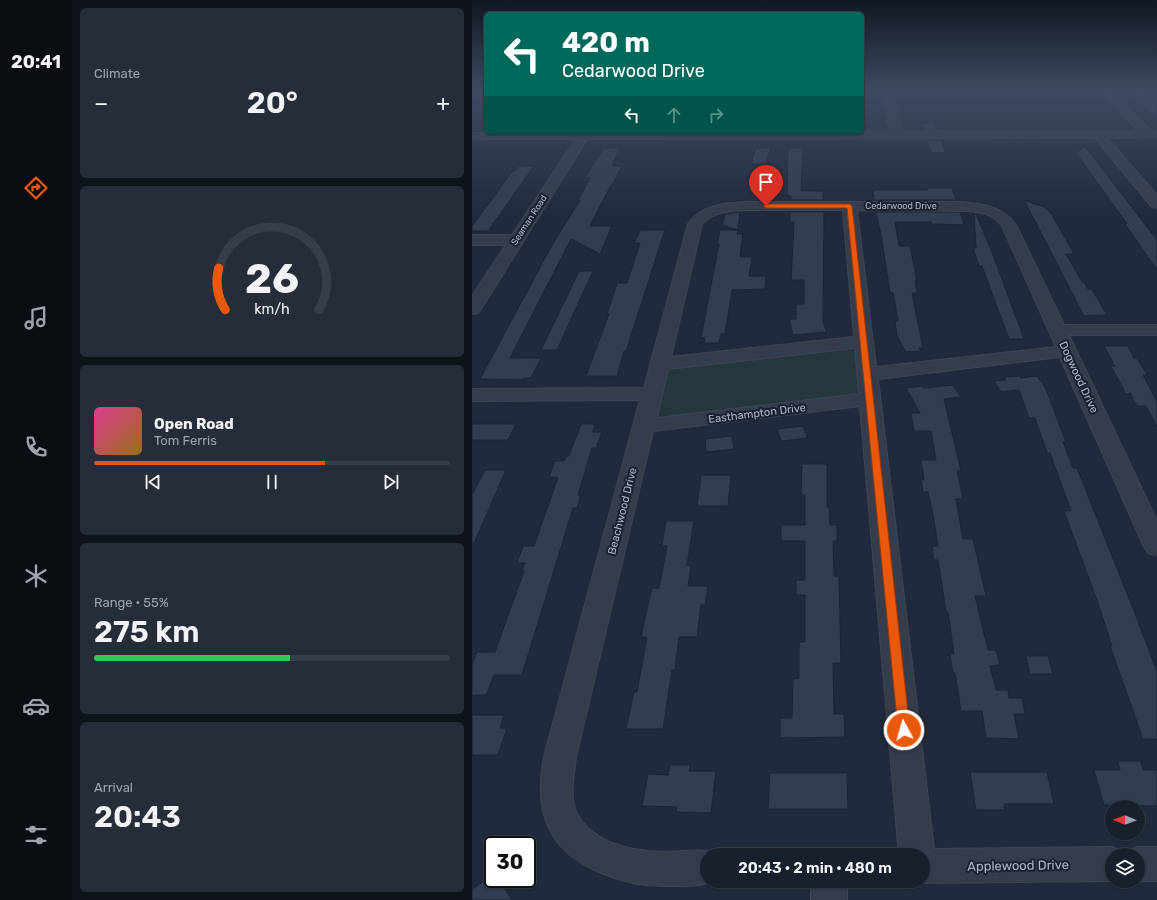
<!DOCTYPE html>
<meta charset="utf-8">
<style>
:root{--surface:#19202d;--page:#262d39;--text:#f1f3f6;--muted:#9fa3aa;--line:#373e49;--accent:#ea580c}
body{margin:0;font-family:Rubik,sans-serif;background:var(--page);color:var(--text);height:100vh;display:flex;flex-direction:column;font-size:15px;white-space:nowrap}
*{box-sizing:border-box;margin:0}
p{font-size:13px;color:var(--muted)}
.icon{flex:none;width:22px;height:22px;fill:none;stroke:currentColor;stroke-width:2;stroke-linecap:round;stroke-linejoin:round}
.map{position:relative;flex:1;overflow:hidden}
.drawer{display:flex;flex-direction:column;gap:8px;padding:8px;background:#0e1219;width:400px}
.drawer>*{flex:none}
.banner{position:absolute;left:12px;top:12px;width:380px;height:122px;border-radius:6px;box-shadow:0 1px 3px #0004,0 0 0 1px var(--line);background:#00695c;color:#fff;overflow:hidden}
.needle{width:26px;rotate:271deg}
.buttons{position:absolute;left:633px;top:800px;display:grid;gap:8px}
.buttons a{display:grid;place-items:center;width:40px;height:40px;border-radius:50%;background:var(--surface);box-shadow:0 1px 3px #0004,0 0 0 1px var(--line);font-size:20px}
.speed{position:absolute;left:12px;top:836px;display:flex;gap:8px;font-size:20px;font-weight:700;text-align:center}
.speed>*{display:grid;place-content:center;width:52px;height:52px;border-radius:50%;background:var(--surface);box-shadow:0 1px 3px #0004,0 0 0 1px var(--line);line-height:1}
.speed .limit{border:2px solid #111;border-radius:6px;background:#fff;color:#111}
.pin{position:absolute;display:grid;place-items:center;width:34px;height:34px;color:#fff;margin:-41px -17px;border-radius:50% 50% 50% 0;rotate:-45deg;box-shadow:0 0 4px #0007}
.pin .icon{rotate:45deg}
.me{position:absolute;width:44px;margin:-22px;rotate:354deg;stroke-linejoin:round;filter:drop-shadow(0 0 3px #0008)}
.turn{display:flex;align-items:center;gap:14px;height:84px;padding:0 12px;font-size:18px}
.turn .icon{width:52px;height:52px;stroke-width:2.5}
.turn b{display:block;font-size:28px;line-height:34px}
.lanes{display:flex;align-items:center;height:38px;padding:0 12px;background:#0003;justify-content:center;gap:20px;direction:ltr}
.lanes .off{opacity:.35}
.big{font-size:30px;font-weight:600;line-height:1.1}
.drawer .tile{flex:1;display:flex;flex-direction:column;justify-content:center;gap:6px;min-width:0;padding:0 14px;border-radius:6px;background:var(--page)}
.drawer .dial{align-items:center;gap:0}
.dial svg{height:104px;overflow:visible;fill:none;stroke:var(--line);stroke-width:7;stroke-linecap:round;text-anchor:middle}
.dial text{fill:var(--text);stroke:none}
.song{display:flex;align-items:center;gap:12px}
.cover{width:48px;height:48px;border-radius:6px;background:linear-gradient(135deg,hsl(330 70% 55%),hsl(40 70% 35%))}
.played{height:4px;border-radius:2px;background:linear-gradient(90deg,var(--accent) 65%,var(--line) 65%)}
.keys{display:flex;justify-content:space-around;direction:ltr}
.heat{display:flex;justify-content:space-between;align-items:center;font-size:22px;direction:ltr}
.charge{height:6px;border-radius:3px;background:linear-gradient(90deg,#34c759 55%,var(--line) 0)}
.trip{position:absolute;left:228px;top:848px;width:230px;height:40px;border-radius:20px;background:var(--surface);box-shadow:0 1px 3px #0004,0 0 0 1px var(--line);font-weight:600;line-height:40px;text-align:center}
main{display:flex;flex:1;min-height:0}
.dock{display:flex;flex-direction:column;width:72px;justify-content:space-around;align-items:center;background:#0a0d12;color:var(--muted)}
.dock .icon{width:28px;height:28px}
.dock .on{color:var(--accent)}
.dock b{font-size:18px;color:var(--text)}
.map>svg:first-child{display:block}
.green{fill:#23373d}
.building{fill:#333d52;stroke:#1c2333}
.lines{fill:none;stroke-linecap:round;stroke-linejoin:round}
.minor-casing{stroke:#3e4555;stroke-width:2}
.minor{fill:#353c4c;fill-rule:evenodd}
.route{fill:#ea580c;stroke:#983908}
.labels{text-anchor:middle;stroke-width:4;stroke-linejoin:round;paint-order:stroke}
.far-street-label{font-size:9px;fill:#b0b7c8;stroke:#1a2131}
.street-label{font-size:11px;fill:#b0b7c8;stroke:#1a2131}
.near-street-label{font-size:13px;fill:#b0b7c8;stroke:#1a2131}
</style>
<main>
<nav class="dock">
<b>20:41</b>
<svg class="icon on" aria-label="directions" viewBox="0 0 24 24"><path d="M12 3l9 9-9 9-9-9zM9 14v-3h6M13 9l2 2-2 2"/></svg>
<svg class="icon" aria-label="music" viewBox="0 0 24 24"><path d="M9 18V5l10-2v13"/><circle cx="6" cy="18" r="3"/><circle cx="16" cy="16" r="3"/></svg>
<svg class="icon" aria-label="phone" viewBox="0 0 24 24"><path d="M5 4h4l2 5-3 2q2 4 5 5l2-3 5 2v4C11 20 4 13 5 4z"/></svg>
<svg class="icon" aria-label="climate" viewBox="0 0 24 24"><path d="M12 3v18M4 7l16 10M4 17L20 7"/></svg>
<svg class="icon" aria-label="car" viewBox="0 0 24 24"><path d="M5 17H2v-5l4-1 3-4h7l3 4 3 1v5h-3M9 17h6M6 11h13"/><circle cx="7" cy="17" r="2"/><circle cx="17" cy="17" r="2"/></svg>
<svg class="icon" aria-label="filters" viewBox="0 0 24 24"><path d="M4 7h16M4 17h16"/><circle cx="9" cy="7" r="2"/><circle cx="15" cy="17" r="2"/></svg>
</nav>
<section class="drawer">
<div class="tile"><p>Climate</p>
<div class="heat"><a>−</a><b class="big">20°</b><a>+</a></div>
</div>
<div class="tile dial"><svg viewBox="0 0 100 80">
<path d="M14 69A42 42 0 1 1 86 69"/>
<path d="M14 69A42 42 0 0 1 9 37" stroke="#ea580c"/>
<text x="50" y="56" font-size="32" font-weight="700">26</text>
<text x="50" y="72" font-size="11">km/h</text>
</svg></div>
<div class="tile">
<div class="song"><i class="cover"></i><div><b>Open Road</b><p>Tom Ferris</p></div></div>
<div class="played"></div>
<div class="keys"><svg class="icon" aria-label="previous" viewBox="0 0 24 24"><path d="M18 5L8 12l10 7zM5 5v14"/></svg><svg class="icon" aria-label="pause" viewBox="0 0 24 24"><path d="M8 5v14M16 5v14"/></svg><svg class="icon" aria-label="next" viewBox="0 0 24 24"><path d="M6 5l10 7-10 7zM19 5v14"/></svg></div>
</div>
<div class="tile"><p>Range · 55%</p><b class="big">275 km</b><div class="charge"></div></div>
<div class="tile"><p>Arrival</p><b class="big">20:43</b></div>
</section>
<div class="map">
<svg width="685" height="900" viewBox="0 0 685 900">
<rect width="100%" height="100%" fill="#212a3c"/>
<!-- green -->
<path class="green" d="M373,348L380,350L384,354L387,390L382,396L193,418L186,412L197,369Z"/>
<!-- building -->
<g class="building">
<path d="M656,91H672L681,99H685V120Z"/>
<path d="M450,123H463L465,130H452Z"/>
<path d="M455,140H469L474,153H460Z"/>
<path d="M613,146L685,240V270L653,224H655L604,153Z"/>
<path d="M132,148H148L140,166H150L140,185H139L118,226H140L128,254L99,239L38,358H69L59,378H52L51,380L8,379L79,247L108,200H106L118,178H113Z"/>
<path d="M284,148H299L294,164H279Z"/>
<path d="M316,148H331L329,191H351V200H319V196H315Z"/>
<path d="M47,166H62L16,231H0V226L28,189H27L41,171H43Z"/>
<path d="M455,188H480L484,200H402L401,190H456Z"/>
<path d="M552,200L572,207L579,213L602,254H594L610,282H612L616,289H620L635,315L612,316Z"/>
<path d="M268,212L266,230L250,225L253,214Z"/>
<path d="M318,212H352L351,322L355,332L321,335L317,319H324V304H332V280H319L322,222H318Z"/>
<path d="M404,212H488L492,225L460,224L459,222H423L427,246H438L445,281H443L445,293H440L451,348H447L449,351L434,352L425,336L423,321H426L421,293H418L409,235Z"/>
<path d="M502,213L504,214L520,252L552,339H537L510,266H507L501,248H504Z"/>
<path d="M168,230H193L154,351H152L145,376H114L137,314H135L145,283H155L168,243H162Z"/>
<path d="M248,230H266L265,234H271L268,257H280L277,276H294L293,289L260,290L253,334H249L247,343H232L233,338L229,337L247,244H245Z"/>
<path d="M107,271H121L85,350H69Z"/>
<path d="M632,346H656L662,358H665L675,375H671L685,402V427L674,406H665L658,393L654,394L639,366H643Z"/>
<path d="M547,376L549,378L565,376L573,387L594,442H591L601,468H605L664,616L685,672V739H671L638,646H640L626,603L592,511H599L578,453H575L563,418H557L547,390L529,392L522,381L534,380L532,377Z"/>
<path d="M481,385L489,397L472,399L489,471H485L491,499H484L491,539H501L514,596H503L516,650H524L528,665L518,666L524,690H536L537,698H550L553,714H542L547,739L514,738L510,711H489L483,673H481L478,654H482L476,612H474L466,560H462L460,546H466L461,515L456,492H451L449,480H452L449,460H464L459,431H442L439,413H448L434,388L451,386L452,388Z"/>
<path d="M0,424H44L36,440H0Z"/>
<path d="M109,424H123L121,432H130L124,448H120L106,495H109L105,508H101L50,675H22L14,695H0V665L5,652H23L52,571H50L53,563H45L51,546H62L86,477H77L83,461H92L94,456H97Z"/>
<path d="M331,426L336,438L309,441L305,429Z"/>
<path d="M260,436L262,449L234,452L233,439Z"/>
<path d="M330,464H355V507H357L358,525H365V541H361L362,576H367L369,663H361L362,714H372L373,737L308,738V718H320L321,679L327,678V642H333V595H324V580H333V541H309V525H333V495H329Z"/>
<path d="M13,470H34L0,548V495Z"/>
<path d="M229,475H259L256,506H225Z"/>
<path d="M194,521H222L215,566H219L216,586H236L233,605H229L225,637H207L203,670H200L191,729H154L162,692H165L175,637H169L173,618L180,588H187L195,546H190Z"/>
<path d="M554,656H576L581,674H558Z"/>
<path d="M0,715H32L28,728H35L26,755H0Z"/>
<path d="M646,761H669L671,770H685V806L632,805L622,770H648Z"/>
<path d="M198,765H218L217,771H244L239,813L204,812L205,807L170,806L176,774L196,775Z"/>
<path d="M498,772H575L582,804H532L533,810H504Z"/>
<path d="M298,773H375L376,809H296Z"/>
<path d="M21,875V879H26L40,900H0V889Z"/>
</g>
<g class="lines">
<!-- minor casing -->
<g class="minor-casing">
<g id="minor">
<path d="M629,91H640L679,131H685V137L635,138L685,195V208L680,207L623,138L115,139L9,309L6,313L0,314V296L34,245H0V235H40L104,139H0V133L418,131L411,98L416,95L421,98L430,131H666Z"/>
<path d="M273,202H486C508,203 531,206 544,225L592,325H685V335H597L685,521V555L676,553L672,547L588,357L406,379L462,849L640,847L653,853L666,847H685V881H666V855H640V881L451,883L446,881H451V855H427L388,406L181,431L104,757C102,772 97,800 105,814C122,844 160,851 191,852C211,852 228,847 248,855H235V881H243C227,887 208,886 191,886C171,886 151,882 132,874C77,853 61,813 72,757L168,400L0,401V389L172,388L216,224C229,205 252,203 273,202ZM273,210H371L382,337L199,357L230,224C240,212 259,211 273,210ZM385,210L494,211C508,212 521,214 530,226L584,347L404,367ZM383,348L387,394L185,418L196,369Z"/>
<rect x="339" y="881" width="36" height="19"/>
</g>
</g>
<!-- minor -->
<use href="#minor" class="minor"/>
</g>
<!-- sky -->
<linearGradient id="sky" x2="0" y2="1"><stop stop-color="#121721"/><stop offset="0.42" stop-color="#3d4a61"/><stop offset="1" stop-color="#3d4a61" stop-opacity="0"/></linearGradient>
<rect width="685" height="217" fill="url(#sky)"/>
<!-- route -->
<path class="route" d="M378,204L380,206L438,730L437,734L432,735L427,734L426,730L375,208H294L291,206L294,204Z"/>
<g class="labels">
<!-- far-street labels -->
<g class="far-street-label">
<text x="429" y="209">Cedarwood Drive</text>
<text transform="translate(57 220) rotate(-57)" y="3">Seaman Road</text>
</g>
<!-- street labels -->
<g class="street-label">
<text transform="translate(607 377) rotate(65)" y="4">Dogwood Drive</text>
<text transform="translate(285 413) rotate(-7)" y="4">Easthampton Drive</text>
<text transform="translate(150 511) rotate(-76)" y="4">Beachwood Drive</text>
</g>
<!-- near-street labels -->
<g class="near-street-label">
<text transform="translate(546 865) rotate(-1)" y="5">Applewood Drive</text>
</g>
</g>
</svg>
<div class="buttons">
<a><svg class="needle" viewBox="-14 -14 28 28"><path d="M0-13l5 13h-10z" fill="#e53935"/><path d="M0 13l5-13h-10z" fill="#9fa3aa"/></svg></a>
<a><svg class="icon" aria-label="layers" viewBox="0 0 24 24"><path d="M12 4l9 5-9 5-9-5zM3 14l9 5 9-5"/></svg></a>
</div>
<div class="speed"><div class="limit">30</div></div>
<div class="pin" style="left:294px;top:206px;background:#d93025"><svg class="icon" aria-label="arrive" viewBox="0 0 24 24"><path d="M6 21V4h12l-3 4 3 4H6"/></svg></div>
<svg class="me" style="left:432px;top:730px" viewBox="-20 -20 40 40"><circle r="17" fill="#ea580c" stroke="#fff" stroke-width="3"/><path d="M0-11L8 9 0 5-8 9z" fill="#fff"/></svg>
<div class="trip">20:43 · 2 min · 480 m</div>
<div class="banner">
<div class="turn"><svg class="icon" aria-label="left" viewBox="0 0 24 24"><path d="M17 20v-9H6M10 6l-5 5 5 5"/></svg><div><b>420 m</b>Cedarwood Drive</div></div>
<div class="lanes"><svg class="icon" aria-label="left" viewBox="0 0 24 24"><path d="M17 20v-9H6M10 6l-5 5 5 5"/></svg><svg class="icon off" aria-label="ahead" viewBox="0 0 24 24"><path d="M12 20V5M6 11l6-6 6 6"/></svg><svg class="icon off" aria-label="right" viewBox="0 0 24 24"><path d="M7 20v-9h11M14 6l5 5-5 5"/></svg></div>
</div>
</div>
</main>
